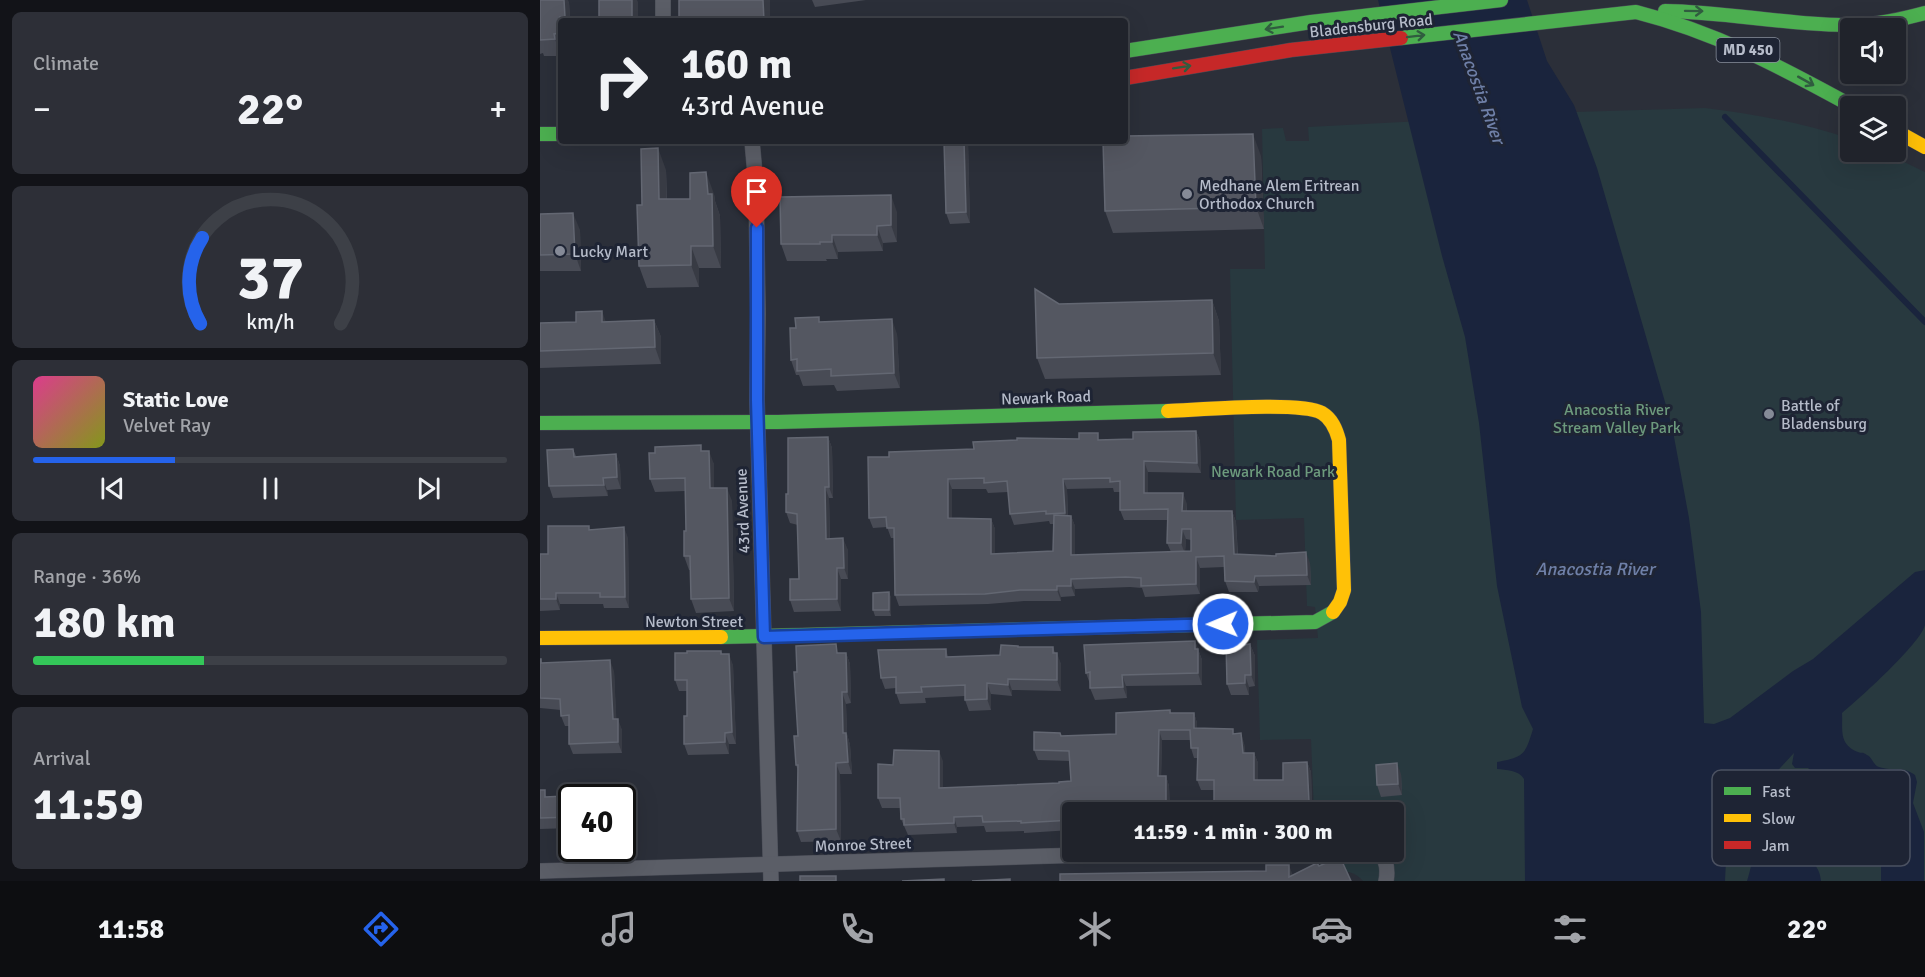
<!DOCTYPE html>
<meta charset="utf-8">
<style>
:root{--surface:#20232b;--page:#2d2f37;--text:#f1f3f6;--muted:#a2a4a9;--line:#3d4047;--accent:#2563eb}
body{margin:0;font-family:Signika,sans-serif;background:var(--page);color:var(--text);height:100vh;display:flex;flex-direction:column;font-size:22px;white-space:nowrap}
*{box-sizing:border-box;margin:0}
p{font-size:20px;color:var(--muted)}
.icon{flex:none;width:33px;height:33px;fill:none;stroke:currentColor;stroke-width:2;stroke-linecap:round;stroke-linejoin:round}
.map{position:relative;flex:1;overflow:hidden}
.drawer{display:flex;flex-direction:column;gap:12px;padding:12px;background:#121318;width:540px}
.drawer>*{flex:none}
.guide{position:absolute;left:18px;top:18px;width:570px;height:126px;border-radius:6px;box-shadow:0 6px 24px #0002,0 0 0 2px var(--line);background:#20232b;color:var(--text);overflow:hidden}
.controls{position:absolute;left:1300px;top:18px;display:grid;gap:12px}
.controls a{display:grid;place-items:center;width:66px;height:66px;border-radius:6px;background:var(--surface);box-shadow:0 6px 24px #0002,0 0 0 2px var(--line);font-size:30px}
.speed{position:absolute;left:18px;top:784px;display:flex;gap:12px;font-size:30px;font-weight:700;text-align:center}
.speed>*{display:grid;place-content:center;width:78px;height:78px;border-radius:50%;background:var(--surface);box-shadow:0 6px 24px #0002,0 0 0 2px var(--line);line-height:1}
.speed .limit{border:3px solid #111;border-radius:9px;background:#fff;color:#111}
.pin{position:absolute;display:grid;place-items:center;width:51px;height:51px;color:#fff;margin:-62px -26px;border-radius:50% 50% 50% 0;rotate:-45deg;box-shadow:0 0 6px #0007}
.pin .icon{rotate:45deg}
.me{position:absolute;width:66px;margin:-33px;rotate:269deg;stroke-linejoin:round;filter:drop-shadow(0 0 4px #0008)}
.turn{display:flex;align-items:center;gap:21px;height:126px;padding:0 24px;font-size:27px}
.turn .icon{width:78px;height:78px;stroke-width:2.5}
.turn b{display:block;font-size:42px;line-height:51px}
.big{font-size:45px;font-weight:700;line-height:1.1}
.drawer .tile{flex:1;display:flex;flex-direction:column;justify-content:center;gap:9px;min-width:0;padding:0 21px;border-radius:9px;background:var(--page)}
.drawer .dial{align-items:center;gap:0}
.dial svg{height:156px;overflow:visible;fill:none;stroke:var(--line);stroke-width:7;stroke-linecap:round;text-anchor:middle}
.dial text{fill:var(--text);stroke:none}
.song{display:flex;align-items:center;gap:18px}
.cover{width:72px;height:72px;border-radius:9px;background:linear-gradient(135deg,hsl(330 70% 55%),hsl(70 70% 35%))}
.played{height:6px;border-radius:3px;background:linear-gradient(90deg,var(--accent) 30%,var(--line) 30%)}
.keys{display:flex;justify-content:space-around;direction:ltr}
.heat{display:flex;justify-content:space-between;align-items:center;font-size:33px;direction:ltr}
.charge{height:9px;border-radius:4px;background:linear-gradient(90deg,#34c759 36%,var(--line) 0)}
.trip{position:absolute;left:522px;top:802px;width:342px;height:60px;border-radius:6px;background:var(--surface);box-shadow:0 6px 24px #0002,0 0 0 2px var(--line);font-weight:700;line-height:60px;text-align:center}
.menu{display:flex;height:96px;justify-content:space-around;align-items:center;background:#0d0e11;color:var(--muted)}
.menu .icon{width:42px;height:42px}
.menu .active{color:var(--accent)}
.menu b{font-size:27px;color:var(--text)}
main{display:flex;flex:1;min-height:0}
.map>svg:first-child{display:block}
.green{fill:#28393f}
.water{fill:#1a243d}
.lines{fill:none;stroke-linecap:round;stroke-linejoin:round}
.stream{stroke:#1a243d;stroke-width:6}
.street-casing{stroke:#494c56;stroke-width:16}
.fast-casing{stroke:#494c56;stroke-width:15}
.slow-casing{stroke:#494c56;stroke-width:15}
.jam-casing{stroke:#494c56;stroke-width:15}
.street{stroke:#5b5e67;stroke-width:15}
.fast{stroke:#4caf50;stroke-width:14}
.slow{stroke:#ffc107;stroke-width:14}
.jam{stroke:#c62828;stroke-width:14}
.wall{fill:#484b55;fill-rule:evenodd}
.shaded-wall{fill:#383b44}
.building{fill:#545761;stroke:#636772;stroke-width:1.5;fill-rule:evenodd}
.oneway{stroke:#305c3f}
.route-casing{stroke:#184099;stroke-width:15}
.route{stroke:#2563eb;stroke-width:10}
.poi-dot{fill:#858a97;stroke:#1e2434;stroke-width:2}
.labels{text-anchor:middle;stroke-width:6;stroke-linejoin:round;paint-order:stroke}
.shield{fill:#1e2434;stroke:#888e9c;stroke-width:1.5}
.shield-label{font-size:15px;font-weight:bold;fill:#b5bbc9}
.street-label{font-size:16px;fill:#b5bbc9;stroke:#1e2434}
.poi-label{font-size:16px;fill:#b5bbc9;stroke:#1e2434;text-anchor:start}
.park-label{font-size:16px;fill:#6d9a7d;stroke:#1e2434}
.water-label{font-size:18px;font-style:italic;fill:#6f80a8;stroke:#1e2434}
.key{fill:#1e2434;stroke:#4b5161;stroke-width:1.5}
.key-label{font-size:16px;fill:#b5bbc9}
</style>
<main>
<section class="drawer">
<div class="tile"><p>Climate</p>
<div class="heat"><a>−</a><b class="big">22°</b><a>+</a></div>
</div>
<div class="tile dial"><svg viewBox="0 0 100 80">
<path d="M14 69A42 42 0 1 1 86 69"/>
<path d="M14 69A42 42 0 0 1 15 25" stroke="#2563eb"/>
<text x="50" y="56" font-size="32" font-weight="700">37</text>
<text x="50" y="72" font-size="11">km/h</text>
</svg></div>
<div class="tile">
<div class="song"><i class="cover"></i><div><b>Static Love</b><p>Velvet Ray</p></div></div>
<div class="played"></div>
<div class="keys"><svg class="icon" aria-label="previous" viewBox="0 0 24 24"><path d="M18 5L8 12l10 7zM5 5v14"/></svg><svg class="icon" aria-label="pause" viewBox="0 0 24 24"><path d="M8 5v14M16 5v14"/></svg><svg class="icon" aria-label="next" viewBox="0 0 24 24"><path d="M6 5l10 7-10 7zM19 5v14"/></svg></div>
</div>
<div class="tile"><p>Range · 36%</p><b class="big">180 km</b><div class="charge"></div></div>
<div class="tile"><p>Arrival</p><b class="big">11:59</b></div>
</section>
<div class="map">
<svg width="1385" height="881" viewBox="0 0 1385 881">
<rect width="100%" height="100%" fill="#2b2f39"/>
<!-- green -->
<path class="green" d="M1165,108C1215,114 1263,123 1311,139V152H1343L1385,172V881H823C813,869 802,871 787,871L786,852H854V813H774L771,739L720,740L717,640L778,638L775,607L767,606L764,518L696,520L690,269H725L722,129L743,128L746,141H769L768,127L1035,113V112Z"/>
<!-- water -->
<g class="water">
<path d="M838,0H987L1007,61L1034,105L1057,168L1132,426L1149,518L1161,612L1164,723L1174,724L1190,718L1253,671L1273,659L1375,572L1385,570C1385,584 1385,612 1385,625C1381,643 1318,700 1302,713C1303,729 1298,744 1318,752C1324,754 1321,751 1327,755C1333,758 1333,765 1339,767C1354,772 1361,765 1375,775L1377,782L1373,803L1384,832V881H1341V844L1333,827V816L1329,806L1321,799L1303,793L1281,781L1268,768H1255L1252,764L1254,753L1201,810L1187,840L1185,881H985L984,779C979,770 966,770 957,769V762C984,757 985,755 993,729L982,707L957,586L939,423L925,337L902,256Z"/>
<path d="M1237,834C1247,837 1248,843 1255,848C1267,857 1280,864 1281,881H1207C1214,862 1212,836 1237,834Z"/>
</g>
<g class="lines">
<!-- stream -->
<path class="stream" d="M1185,117L1385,322"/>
<!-- street casing -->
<g class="street-casing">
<g id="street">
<path d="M123,21V0"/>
<path d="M212,141L216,185L218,313L217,400L231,881"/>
<path d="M841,852C847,862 848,870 846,881"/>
<path d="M0,871L647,852"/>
</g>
</g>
<!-- fast casing -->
<g class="fast-casing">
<g id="fast">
<path d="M1125,11C1189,12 1253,26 1317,25C1341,24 1363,19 1385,13"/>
<path d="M861,38L1096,12C1175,32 1241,67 1312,106"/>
<path d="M585,51L771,22L961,0"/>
<path d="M0,134H21"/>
<path d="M0,423L238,422L628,411"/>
<path d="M181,637L775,622L793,612"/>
</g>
</g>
<!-- slow casing -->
<g class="slow-casing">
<g id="slow">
<path d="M1356,131L1385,147"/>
<path d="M628,411C658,410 760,401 782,413C792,419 796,429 799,440L804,590L800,602L793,612"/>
<path d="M0,638L181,637"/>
</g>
</g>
<!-- jam casing -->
<g class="jam-casing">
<path id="jam" d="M585,78L751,50L861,38"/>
</g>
<!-- street -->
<use href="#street" class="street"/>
<!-- fast -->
<use href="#fast" class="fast"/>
<!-- slow -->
<use href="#slow" class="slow"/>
<!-- jam -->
<use href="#jam" class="jam"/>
</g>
<!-- wall -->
<g class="wall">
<path d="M0,0L29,2L30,21H21V56H4L3,53L0,54Z"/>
<path d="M272,0H326L275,7Z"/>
<path d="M428,142L430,223L410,224L406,213Z"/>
<path d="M721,156L724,229L573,233L565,211Z"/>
<path d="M126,170L127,199H150L174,194L175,201L180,216L181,268H159V287L107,288L99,266L102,205Z"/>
<path d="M357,212V242L343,243V251L298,252V259H286L287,261H247L241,244Z"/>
<path d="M0,214L40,230L41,271H0Z"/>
<path d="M672,300L679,321L681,375L505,379L497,358L519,304Z"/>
<path d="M114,320L121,337V364L0,368V323Z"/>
<path d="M281,322L357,334L360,388L297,391L294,385L263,386L259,375H256L251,360L256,328Z"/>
<path d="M656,431L660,441L661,473L608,472V493L647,504V511H692L696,522L698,554L770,563L771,585L719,586L718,592H689L685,581L684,567L660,568V594L605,597L602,588L590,587L535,589V596L521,597V601H484L448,604L359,606L355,595L354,538H351L347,527L333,528L329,518L349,457L434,449L561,440L593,439ZM573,488L574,492H580V510L584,520H628L627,543L631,552L535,555V526L531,516L528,515L527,489ZM412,489H446L448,493L468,492L470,514L474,525L509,521L510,524H514L513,551L455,554V529L451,519L412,518ZM646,539L651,540V551H645Z"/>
<path d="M288,437L292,448L293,498H289L290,538L308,550V579H301V611L254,612L250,600L259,579L258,525L250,523L246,512L248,494Z"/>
<path d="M33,449L36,456L76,454L80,466L81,489L67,490L68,496L13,498L9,486Z"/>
<path d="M163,451L174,464V488L192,501L194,611L156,613L151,599L150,570H149L144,556L146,531L145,491L115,492L110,479Z"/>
<path d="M50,529L88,538L89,608H64L63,604H20V610L0,611V554H8Z"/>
<path d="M349,592L351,598V616H335L333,610Z"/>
<path d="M655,641L662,660V685L586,686L587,698L555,700L550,688V684L546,673Z"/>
<path d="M710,644L715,656V686L709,687V695H691L687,684L705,645Z"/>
<path d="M478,646V647H513L515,653L521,664V691L472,690V696L451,694V710L429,711L425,700V696L385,698L386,703L360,704L356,693V688L345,689L341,678L406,649L408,657L460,655Z"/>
<path d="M181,651L182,654L193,665L196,744H189V754L148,755L144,744L147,716V691H139L135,680L147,653Z"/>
<path d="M300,653H306L310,664L311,703L306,704L307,734L310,745L312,774H300L301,841L261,842L257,831L258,771L256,765L258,736L257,672Z"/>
<path d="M0,659H1L2,663L74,671L76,719L82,730V753L33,754L29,744V726H25L21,716V710L0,708Z"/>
<path d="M630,710L631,713H654L657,723V728L695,734L704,743L705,753H714L718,763V780H743L767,762L771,772L772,812L768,813H676L674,805V790H661L657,780L658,758H654L651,748V740H622L621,776H626L629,786L630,813H532V830L484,833V831L446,832L444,826L417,827V833L368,835L361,819L360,808H342L338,798L353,765L403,761V788L519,783L531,781L530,761L498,760L494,750L521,736L576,734Z"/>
<path d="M861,774L862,795L841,797L837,785Z"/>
<path d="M90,784L94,795L96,843L82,844V798H32V828L0,829V790L7,797L45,795Z"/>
</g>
<!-- shaded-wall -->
<g class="shaded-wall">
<path d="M24,0H28L29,2L30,21H26L25,17Z"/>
<path d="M92,0H97L98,2V21H92Z"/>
<path d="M223,0H230V21H224Z"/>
<path d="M14,34L20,50L21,56L15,39Z"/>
<path d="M713,134L721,156L724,229L716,207Z"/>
<path d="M424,141H428V142L430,223L426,212Z"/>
<path d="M118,148L126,170L127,221L119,199Z"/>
<path d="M166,172L174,194L175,201L180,216L181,268L173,246Z"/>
<path d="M351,195L357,212V242L351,225Z"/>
<path d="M33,213L40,230L41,271L35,254Z"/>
<path d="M337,226L343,243V251L337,235Z"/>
<path d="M292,235L298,252V259L292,242Z"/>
<path d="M151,246L159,268V287L151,265Z"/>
<path d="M672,300L679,321L681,375L673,353Z"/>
<path d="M62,311L68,328L62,322Z"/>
<path d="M352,319L357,334L360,388L354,373Z"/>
<path d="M114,320L121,337V364L115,347Z"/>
<path d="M656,431L660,441L661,473L657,463Z"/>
<path d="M288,437L292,448L293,498L289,487Z"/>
<path d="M169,451L174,464V501L170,488Z"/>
<path d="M76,454L80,466L81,489L77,477Z"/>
<path d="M604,461L608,472V503L604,493Z"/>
<path d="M63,478L67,490L68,496L64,485Z"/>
<path d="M408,479L412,489V528L408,518Z"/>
<path d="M523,479L527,489L528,524L525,513Z"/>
<path d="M285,487L289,498L290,550L286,539Z"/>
<path d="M187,488L192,501L194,611L189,598Z"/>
<path d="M643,493L647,504L646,521L642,511Z"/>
<path d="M692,511L696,522L698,565L694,554Z"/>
<path d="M531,516L535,526V566L531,555Z"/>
<path d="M451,519L455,529V565L451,554Z"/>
<path d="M84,527L88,538L89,608L85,597Z"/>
<path d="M642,529L646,539L645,554L641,543Z"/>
<path d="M303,538L308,550V579L304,568Z"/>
<path d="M766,552L770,563L771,585L767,575Z"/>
<path d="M656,557L660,568V594L656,584Z"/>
<path d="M297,568L301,579V611L297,599Z"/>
<path d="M715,576L719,586L718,592L714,582Z"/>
<path d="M531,579L535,589V596L531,586Z"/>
<path d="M517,586L521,597V601L517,590Z"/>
<path d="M349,592L351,598V616L349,610Z"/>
<path d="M16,593L20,604V610L16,599Z"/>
<path d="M655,641L662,660V685L658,673Z"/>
<path d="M710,644L715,656V686L711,675Z"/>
<path d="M306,653L310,664L311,703L307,692Z"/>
<path d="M517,653L521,664V691L517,680Z"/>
<path d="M189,654L193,665L196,744L192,732Z"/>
<path d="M70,660L74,671L77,730L73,719Z"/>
<path d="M582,675L586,686L587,698L583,687Z"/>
<path d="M705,675L709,687V695L705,683Z"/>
<path d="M468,679L472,690V696L468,685Z"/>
<path d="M447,683L451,694V710L447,699Z"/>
<path d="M302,692L306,704L307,734L310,745L312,774L308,762L303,733Z"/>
<path d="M654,713L657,723V738L654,728Z"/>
<path d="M78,719L82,730V753L78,742Z"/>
<path d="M619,730L622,740L621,786L618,776Z"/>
<path d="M185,733L189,744V754L185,742Z"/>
<path d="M701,733L704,743L707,763L703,753Z"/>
<path d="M399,751L403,761V798L399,788Z"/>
<path d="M714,753L718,763V790L714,780Z"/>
<path d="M767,762L771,772L772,812L769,802Z"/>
<path d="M296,763L300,774L301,841L296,829Z"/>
<path d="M857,763L861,774L862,795L858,784Z"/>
<path d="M626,776L629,786L630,813H628L626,809Z"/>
<path d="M90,784L94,795L96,843L92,831Z"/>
<path d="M764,802L768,813H766L765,808Z"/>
<path d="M414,817L417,827V833L414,823Z"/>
<path d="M749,865L753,876L749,877Z"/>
</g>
<!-- building -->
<g class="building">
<path d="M0,0H24L25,17H20L21,33L14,34L15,39L0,40Z"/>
<rect x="59" y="0" width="33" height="21"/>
<path d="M139,0H223L224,21H139Z"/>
<path d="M713,134L716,207L565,211L563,141H585V136Z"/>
<path d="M404,141H424L426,212L406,213Z"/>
<path d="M118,148L119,199H150V173L166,172L168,194H172L173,246H151V265L99,266L97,205H102L101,149Z"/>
<path d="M351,195V225L337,226V235H292V242H280V244H241L240,197Z"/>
<path d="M33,213L35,254L0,255V214Z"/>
<path d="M495,289L519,304L672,300L673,353L497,358Z"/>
<path d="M62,311V322L114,320L115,347L0,351V323L36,322V312Z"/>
<path d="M279,317V322L352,319L354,373L291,376V369L257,371V359L251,360L250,328H256L255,318Z"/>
<path d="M656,431L657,463L604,461V493H643L642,511H692L694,554L736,556V554L766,552L767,575L715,576L714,582L685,581L684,556L656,557V584L601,586V578L586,577L531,579V586H517V590H480L445,594L355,595L354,528H347L346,517L329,518L328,457H349V452L434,449L433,442L477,440V438L539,439V433H558V440L593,439V432ZM444,478V483L467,481L470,514L506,511V514L525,513L523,479L570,478V482L580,481V510L628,509L627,543H641L642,529H651V551L531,555V516L514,515L513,551L451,554V519L408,518V479Z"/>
<path d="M288,437L289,487H285L286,539L303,538L304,568H297V599L250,600V579H259L257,514L246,512V494H248V438Z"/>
<path d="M161,445V451H169L170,488H187L189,598L151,599L150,556H144V531H146L145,478L110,479L109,453H115V447Z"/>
<path d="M33,449L34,457L76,454L77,477L63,478L64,485L9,486L7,450Z"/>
<path d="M8,526H49V530L84,527L85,597H60V593H16V599H0V554H8Z"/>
<path d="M349,592V610H333V593Z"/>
<path d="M655,641V649H658V673L582,675L583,687L550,688V672L546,673L544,645Z"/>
<path d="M704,641V645L710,644L711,675H705V683L687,684L686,642Z"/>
<path d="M296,644L297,653H306L307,692H302L303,733H306L308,762L296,763V829L257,831L258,765H256L254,736H258L254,672H257L256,646Z"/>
<path d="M461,645L478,646V647H513V653H517V680L468,679V685L447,683V699L425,700V685L381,687L382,692L356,693V677L341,678L338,650L406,649V657L460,655Z"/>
<path d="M147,651H181V654H189L192,732L185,733V742L144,744V716H147V680H135V653H147Z"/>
<path d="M0,659H1V663L70,660L73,719H78V742L29,744V715L21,716L20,699L0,698Z"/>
<path d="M630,710V713H654V728L693,729V734L701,733L703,753H714V780H743V763L767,762L769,802H764L765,808L749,809V804L693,806V810L677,811V805H674V780H657L658,748H651L650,730H619L618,776H626V809L532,813V820L481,823V821L443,822L442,816L414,817V823L364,825V819H361L360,798H338V764L353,765L354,750L399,751V788L519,783V782L531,781L529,751L494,750V732L520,733L521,736L576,734V713Z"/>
<path d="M857,763L858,784L837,785L836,765Z"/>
<path d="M90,784L92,831L82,832V798H32V817L0,818V790H5V797L45,795V786Z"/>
<path d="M800,857L811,881H520V874L726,871V865H749V877L777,863L779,866Z"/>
<rect x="260" y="876" width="36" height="5"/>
<path d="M404,879V881H362Z"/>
<path d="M470,879V881H432Z"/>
</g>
<!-- one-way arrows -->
<defs><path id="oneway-shaft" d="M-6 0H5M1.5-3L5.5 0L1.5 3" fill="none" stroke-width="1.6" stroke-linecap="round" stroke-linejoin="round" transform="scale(1.5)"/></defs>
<g class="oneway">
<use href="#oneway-shaft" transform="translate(1154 11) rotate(1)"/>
<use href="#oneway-shaft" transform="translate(734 28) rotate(171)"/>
<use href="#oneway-shaft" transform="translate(876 36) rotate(-7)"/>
<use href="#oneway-shaft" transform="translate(642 67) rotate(-9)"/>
<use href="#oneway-shaft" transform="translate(1266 81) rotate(29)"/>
</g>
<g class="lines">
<!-- route casing -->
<g class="route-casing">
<path id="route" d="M217,228V400L224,637L683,624"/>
</g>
<!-- route -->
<use href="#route" class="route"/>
</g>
<!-- markers -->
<g class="poi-dot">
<circle cx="647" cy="194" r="6"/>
<circle cx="20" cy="251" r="6"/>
<circle cx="1229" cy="414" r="6"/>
</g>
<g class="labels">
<!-- shield labels -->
<rect class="shield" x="1176.5" y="38" width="63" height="24" rx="4.5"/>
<g class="shield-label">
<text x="1208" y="55">MD 450</text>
</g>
<!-- street labels -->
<g class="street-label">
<text transform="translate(831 25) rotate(-6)" y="6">Bladensburg Road</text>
<text transform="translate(506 397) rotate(-2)" y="6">Newark Road</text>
<text transform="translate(202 511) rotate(-92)" y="6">43rd Avenue</text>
<text x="154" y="627">Newton Street</text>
<text transform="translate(323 844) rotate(-2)" y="6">Monroe Street</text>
</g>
<!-- poi labels -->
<g class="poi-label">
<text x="659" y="191">Medhane Alem Eritrean<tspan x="659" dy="18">Orthodox Church</tspan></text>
<text x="32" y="257">Lucky Mart</text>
<text x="1241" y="411">Battle of<tspan x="1241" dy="18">Bladensburg</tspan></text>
</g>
<!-- park labels -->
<g class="park-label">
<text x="1077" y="415">Anacostia River<tspan x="1077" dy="18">Stream Valley Park</tspan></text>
<text x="733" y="477">Newark Road Park</text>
</g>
<!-- water labels -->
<g class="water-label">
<text transform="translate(939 87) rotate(70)" y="6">Anacostia River</text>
<text x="1055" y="575">Anacostia River</text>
</g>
</g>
<!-- legend -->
<rect x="1172" y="770" width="198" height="96" rx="9" class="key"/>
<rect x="1184" y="787" width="27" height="8" fill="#4caf50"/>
<rect x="1184" y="814" width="27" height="8" fill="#ffc107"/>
<rect x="1184" y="841" width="27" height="8" fill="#c62828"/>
<g class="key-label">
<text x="1222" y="797">Fast</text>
<text x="1222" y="824">Slow</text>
<text x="1222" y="851">Jam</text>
</g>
</svg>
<div class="controls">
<a><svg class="icon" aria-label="sound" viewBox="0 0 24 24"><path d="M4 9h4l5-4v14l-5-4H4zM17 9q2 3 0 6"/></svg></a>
<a><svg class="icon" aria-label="layers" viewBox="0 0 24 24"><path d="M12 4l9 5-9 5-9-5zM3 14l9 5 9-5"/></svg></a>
</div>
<div class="speed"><div class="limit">40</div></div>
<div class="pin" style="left:217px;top:228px;background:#d93025"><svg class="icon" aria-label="arrive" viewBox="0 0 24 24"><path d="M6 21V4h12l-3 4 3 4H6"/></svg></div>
<svg class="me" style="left:683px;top:624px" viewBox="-20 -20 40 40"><circle r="17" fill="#2563eb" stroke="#fff" stroke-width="3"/><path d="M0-11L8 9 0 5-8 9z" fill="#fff"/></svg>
<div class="trip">11:59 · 1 min · 300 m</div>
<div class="guide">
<div class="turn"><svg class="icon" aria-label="right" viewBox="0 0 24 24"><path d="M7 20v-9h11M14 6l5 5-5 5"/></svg><div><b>160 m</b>43rd Avenue</div></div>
</div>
</div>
</main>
<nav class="menu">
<b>11:58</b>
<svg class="icon active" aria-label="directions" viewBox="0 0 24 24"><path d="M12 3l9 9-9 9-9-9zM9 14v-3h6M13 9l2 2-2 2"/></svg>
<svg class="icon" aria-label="music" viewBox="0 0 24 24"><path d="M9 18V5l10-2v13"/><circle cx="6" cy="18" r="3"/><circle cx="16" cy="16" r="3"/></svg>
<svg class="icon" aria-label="phone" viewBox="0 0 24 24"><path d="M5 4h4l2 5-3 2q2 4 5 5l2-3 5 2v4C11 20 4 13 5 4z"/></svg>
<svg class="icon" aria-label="climate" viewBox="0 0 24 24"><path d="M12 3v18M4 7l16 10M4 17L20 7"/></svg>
<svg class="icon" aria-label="car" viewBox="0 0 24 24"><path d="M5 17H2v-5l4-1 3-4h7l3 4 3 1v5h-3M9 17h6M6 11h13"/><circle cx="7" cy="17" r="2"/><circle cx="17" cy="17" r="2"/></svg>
<svg class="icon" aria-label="filters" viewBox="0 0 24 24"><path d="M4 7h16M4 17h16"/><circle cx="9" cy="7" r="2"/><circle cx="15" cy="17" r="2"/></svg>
<b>22°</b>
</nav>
